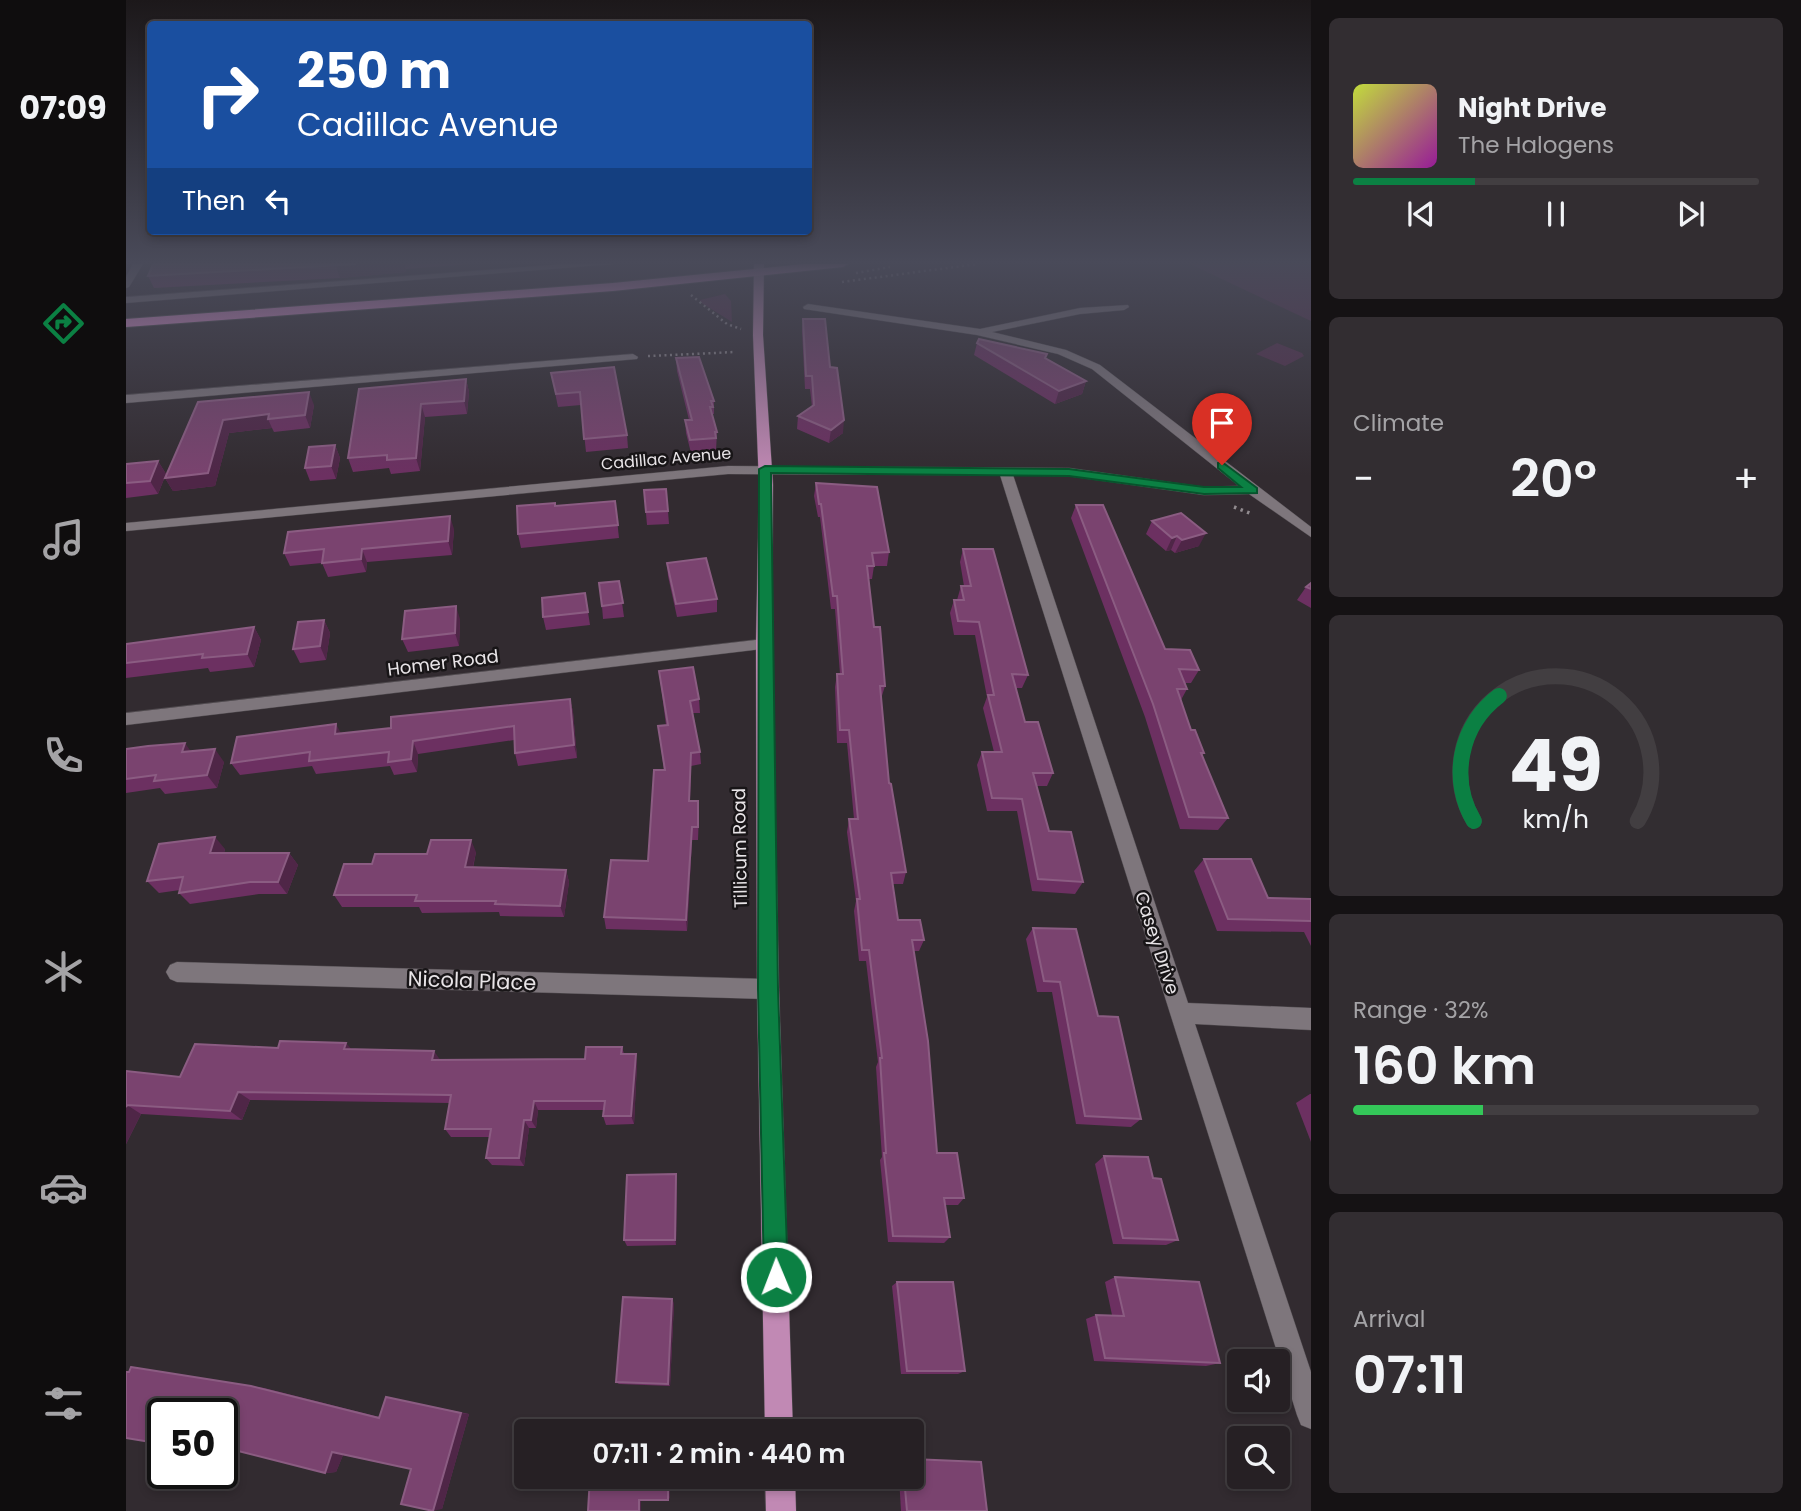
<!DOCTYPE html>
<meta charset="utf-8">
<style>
:root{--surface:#262024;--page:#322d31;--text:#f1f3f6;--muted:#a4a3a6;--line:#423e41;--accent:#0b8043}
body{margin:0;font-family:Poppins,sans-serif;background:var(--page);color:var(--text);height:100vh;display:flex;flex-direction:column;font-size:26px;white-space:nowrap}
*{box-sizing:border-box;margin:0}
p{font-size:23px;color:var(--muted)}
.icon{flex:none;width:38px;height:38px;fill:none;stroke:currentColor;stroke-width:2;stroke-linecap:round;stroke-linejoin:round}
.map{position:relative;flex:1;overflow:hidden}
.details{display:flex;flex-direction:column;gap:18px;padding:18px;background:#151214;width:490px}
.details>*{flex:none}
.banner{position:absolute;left:21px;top:21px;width:665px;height:214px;border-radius:7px;box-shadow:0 4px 10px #0003,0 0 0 2px var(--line);background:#1a4fa0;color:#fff;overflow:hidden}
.tools{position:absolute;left:1101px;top:1349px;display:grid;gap:14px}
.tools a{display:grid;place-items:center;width:63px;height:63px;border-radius:7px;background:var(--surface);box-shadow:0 4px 10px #0003,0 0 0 2px var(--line);font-size:35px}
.speed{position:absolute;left:21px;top:1398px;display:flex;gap:14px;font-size:35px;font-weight:700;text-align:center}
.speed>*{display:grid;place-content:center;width:91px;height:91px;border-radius:50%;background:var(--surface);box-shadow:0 4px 10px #0003,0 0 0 2px var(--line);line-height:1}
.speed .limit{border:4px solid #111;border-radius:10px;background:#fff;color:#111}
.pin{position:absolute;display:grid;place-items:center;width:60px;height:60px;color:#fff;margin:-72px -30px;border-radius:50% 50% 50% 0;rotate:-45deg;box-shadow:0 0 7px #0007}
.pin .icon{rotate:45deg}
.me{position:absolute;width:77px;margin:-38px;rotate:359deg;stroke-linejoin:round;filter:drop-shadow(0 0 5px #0008)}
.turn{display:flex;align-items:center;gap:24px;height:147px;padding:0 35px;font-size:32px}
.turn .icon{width:91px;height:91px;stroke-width:2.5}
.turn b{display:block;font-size:49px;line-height:60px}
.then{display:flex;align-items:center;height:66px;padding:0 35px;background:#0003;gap:14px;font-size:26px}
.big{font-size:52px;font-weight:600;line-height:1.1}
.details .card{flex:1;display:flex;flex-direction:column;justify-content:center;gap:10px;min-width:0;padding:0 24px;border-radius:10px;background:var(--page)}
.details .dial{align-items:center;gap:0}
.dial svg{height:182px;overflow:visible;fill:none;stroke:var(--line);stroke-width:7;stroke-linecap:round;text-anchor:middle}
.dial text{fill:var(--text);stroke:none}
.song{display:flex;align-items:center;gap:21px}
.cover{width:84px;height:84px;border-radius:10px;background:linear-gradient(135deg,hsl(70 70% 55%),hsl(300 70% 35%))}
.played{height:7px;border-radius:4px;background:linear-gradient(90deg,var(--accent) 30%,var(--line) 30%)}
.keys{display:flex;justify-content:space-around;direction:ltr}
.heat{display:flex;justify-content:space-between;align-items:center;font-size:38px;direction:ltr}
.charge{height:10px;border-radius:5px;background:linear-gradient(90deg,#34c759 32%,var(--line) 0)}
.trip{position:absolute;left:388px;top:1419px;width:410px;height:70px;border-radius:7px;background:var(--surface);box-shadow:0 4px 10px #0003,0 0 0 2px var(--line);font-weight:600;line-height:70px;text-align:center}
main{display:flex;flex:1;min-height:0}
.menu{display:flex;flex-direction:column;width:126px;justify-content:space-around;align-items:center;background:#0f0d0e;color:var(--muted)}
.menu .icon{width:49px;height:49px}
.menu .active{color:var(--accent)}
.menu b{font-size:32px;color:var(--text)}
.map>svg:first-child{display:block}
.green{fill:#532c4a}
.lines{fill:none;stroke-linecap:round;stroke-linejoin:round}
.minor-casing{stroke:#4f4a4e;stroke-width:1}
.major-casing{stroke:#4f4a4e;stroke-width:1}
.highway-casing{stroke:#4f4a4e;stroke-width:2}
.path-far1{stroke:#918b8f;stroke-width:2.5;stroke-dasharray:2 3.5;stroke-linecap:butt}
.path{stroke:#918b8f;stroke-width:3.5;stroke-dasharray:2.5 4.5;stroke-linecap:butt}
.minor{fill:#7e767c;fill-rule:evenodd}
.major{fill:#c189b4;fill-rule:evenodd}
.highway{fill:#ed95d9;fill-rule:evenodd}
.wall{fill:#6c3061}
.shaded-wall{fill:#4f2647}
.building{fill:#7a436f;stroke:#8b5c82;stroke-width:2}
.route{fill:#0b8043;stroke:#07532c;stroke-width:2}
.labels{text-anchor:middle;stroke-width:5;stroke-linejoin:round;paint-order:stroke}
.far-street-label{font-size:16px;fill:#e8e4e7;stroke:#181517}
.street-label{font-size:18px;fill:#e8e4e7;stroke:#181517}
.near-street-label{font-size:21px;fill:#e8e4e7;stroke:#181517}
</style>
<main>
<nav class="menu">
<b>07:09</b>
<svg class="icon active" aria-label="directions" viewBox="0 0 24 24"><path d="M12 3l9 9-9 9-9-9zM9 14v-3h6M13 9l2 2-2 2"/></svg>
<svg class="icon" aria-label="music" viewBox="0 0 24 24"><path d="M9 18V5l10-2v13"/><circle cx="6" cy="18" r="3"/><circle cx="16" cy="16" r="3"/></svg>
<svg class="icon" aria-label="phone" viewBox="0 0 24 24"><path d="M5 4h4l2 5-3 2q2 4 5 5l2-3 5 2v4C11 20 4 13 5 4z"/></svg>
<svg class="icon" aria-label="climate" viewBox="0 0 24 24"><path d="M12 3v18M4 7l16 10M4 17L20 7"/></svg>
<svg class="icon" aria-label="car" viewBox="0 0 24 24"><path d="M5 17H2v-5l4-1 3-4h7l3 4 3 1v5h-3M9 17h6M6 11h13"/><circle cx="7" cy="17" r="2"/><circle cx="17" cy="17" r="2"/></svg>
<svg class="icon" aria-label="filters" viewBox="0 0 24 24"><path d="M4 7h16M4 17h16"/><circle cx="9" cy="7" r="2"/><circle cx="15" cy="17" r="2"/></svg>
</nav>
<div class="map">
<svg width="1185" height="1511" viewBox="0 0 1185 1511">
<rect width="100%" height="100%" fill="#322b30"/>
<!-- green -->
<g class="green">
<path d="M1064,264H1185V321Z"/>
<path d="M599,294L605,301L606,322L574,302V300Z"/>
<path d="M1151,343L1176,353L1178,356L1159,366L1130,354Z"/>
</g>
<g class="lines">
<!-- minor casing -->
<g class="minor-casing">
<g id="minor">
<path d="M7,264H17L3,287L0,288V277Z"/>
<path d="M439,264H487L0,303V297Z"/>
<path d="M682,304L854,329L954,308L1002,305L1003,307L998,310L954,314L866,332L940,350L974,365L1185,527V537L1123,494L1078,495L943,476L887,475L1062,1003L1185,1008V1030L1069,1024L1185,1372V1429L1175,1425L1171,1415L874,475L602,474L0,531V523L602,466L943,468L1078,487L1113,486L966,369L932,354L851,335L678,309L677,307Z"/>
<path d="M507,354L512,357L511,359L0,403V395Z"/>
<path d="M638,639L646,644L644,648L0,725V713Z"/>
<path d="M51,962L642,979L650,982L653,989L650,996L642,999L51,982L44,979L40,972L44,965Z"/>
</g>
</g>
<!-- major casing -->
<g class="major-casing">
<g id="major">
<path d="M628,264H638L637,335L647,485L646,644L653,989L667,1432H639L631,989L630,644L633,485L627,335Z"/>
<path d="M639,1477H669L670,1511H640Z"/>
</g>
</g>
<!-- highway casing -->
<g class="highway-casing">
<path id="highway" d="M678,264H722L717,267L487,291L0,327V319L487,283Z"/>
</g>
<!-- path-far1 -->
<g class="path-far1">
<path d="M730,273L764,267"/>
<path d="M716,282L851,264"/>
<path d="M565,295L601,324L615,329"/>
<path d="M522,356L609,352"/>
</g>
<!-- path -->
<path class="path" d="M1108,507L1126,514"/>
<!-- minor -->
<use href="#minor" class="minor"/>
<!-- major -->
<use href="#major" class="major"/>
<!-- highway -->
<use href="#highway" class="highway"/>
</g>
<!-- wall -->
<g class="wall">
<path d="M27,264H343L280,269V272L214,278L28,288L22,276Z"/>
<path d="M677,319L717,433L703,443L671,429L672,416L686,407L684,389H679L676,331Z"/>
<path d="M851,343L921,354L920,358L960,381L956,394L929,404L848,355Z"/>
<path d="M550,358L588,401V414H587V417L591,432L590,451L565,453L560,433L559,420H563L551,371Z"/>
<path d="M488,367L501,435L502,448L460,452L455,405L432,407L425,373Z"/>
<path d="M340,379L343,392L341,414L299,417L294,471L265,474L263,468L227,472L222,458L233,389Z"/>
<path d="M72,402L188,405L184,428L148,432L146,428L103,433L89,486L47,491L39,478Z"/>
<path d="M209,445L214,458L210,479L184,481L179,468Z"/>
<path d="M32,461L40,474L32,494L0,498V464Z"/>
<path d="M690,483L763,552L761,566H748L746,579H742L748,627L759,686L755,699L763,783L780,872L777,884H767L772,920L798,940L793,951H788L811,1153L838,1198L832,1205H819L824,1237L818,1243L762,1242L754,1160L756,1157L750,1067L752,1062L740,961H733L728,911L730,901L721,832L723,819H728L721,743H711L709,687L711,674H714L709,609H705L694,517H692L688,496Z"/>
<path d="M518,490L542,511L543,524L521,525Z"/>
<path d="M489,501L493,538L395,548L392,534L430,506Z"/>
<path d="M950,505L1039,649L1073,670L1065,683H1059L1061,689L1055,700L1065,730L1078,753L1076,756L1102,818L1092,830L1054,829L1019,717L945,518Z"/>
<path d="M1026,521L1073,546L1049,553L1045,550L1040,551L1020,534Z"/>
<path d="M328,529L326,555L241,562L240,572L202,577L196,563L164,566L158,553Z"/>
<path d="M837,549L902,675L896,688H890L899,722L927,773L921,786H910L923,831L957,882L949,894L906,891L891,811H861L851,765L856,752H868L857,708L861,697L849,635H828L824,613L828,600H831L835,586H838L834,562Z"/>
<path d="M541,563L591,599V612L551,617L542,576Z"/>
<path d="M493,581L498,617L477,619L476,606Z"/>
<path d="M1185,583V608L1171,600L1180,587Z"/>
<path d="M459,593L464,625L420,630L417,617Z"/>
<path d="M334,619L333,646L282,652L276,639Z"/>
<path d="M198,620L204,633L200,660L174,663L167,649Z"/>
<path d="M128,627L135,640L128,667L84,672L82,668L0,678V644Z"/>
<path d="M533,671L573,699L574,713H567L574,752L575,764L565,766L564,801L573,814L572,840H566L561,931L480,929L478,917L522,861L538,770L532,726L540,725Z"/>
<path d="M444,699L447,712L451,758L392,766L389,753L388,740L292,754L291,772L268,775L264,766L190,774L186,766L114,775L105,763L215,733L265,728Z"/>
<path d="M0,749L65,751L98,762L91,788L39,794L34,788L0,793Z"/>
<path d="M99,849L98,853H163L172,865L161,894H133L64,904L53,893L54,890L33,893L21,881Z"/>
<path d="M350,852L347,868L440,870L443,882L438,917L374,916L373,912L296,913L293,907H216L208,895L246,864L301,854Z"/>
<path d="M1078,859L1142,898L1185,899V946L1178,932L1091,931L1068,871Z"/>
<path d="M907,928L972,1016L1015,1119L1005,1127L950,1124L926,992H911L900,939Z"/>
<path d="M496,1047L498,1054L511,1063L508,1124L480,1125L477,1116L478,1110H412L410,1128H403L398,1166L366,1165L360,1158L364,1137H325L319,1129L324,1103L124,1100L116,1120L15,1114L0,1144V1071L54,1077L152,1048L226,1049L314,1060L459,1059Z"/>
<path d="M1184,1094H1185V1142L1170,1103Z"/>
<path d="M978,1156L1027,1178L1052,1240L1040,1245L987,1244L969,1164Z"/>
<path d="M550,1174L551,1181L550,1245L501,1246L498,1240Z"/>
<path d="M989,1277L1094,1363L1080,1366L968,1361L960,1319L970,1315H986L979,1282Z"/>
<path d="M771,1282L839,1371L832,1374H775L766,1286Z"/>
<path d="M548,1303L544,1386L493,1384L490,1382Z"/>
<path d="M5,1367L138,1388L253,1417L260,1397L343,1414L316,1509L285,1469L217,1455L210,1472L199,1473L96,1414L0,1438V1371H3Z"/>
<path d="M773,1477H786L861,1511H775Z"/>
</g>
<!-- shaded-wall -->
<g class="shaded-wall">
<path d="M230,264H279L280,272L214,278L210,266Z"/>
<path d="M340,379L343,392L341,414L338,401Z"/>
<path d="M960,381L956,394L929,404L933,391Z"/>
<path d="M183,392L188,405L184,428L179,415Z"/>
<path d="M295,404L299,417L294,471L290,458Z"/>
<path d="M143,414L142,419L146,428L103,433L89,486L47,491L39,478L97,420Z"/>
<path d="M718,420L717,433L703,443L705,430Z"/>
<path d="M209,445L214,458L210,479L205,466Z"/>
<path d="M32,461L40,474L32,494L24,481Z"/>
<path d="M324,516L328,529L326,555L322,541Z"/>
<path d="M1080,533L1073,546L1049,553L1056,540Z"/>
<path d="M1051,536L1045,550L1040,551L1046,538Z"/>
<path d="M236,549L241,562L240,572L235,559Z"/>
<path d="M330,606L334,619L333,646L329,633Z"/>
<path d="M198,620L204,633L200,660L194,646Z"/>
<path d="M128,627L135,640L128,667L121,654Z"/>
<path d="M444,699L447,712L451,758L448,745Z"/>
<path d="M210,724L217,737L209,734Z"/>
<path d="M287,741L292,754L291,772L285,759Z"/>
<path d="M59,743L68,756L56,752Z"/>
<path d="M89,749L98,762L91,788L81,775Z"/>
<path d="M565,753V766L563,814V801Z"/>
<path d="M566,827V840L561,931L560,920Z"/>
<path d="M89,837L99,849L94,865L84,853Z"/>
<path d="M345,840L350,852L344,879L339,867Z"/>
<path d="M163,853L172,865L161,894L152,882Z"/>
<path d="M440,870L443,882L438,917L434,906Z"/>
<path d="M220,1043L228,1052L218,1049Z"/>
<path d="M308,1051L315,1061L306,1060Z"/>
<path d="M510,1054L511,1063L508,1124L505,1116Z"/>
<path d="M112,1092L124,1100L116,1120L104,1111Z"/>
<path d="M408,1101L412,1110L410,1128L405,1120Z"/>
<path d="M1,1105L15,1114L0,1144V1107Z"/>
<path d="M398,1120L403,1128L398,1166L393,1158Z"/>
<path d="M550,1174L551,1181L550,1245L549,1240Z"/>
<path d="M546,1299L548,1303L544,1386L542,1384Z"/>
<path d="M335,1413L343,1414L316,1509L307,1511Z"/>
<path d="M206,1452L218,1453L210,1472L199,1473Z"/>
<path d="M542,1477H544V1498L542,1500Z"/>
<path d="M515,1499V1511H513V1500Z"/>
</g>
<!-- building -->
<g class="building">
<path d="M27,264H230L22,276Z"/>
<path d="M677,319H699L704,367L711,368L718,420L705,430L672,416L688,405L686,376H680Z"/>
<path d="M853,339L921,354L919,358L960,381L933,391L851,343Z"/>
<path d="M573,357L588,401H585L587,407H584L591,432H589L590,438L564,440L559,420H566L550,358Z"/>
<path d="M488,367L501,435L458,439L454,392L430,394L425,373Z"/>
<path d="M340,379L338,401L295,404L290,458L261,460V455L222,458L233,389Z"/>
<path d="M183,392L179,415L142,419L143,414L97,420L82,473L39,478L72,402Z"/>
<path d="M209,445L205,466L179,468L183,447Z"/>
<path d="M32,461L24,481L0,483V464Z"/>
<path d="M690,483L751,487L763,552L746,553L748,566H741L748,627H754L759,686H754L763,783L765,784L780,872L765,873L772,920H794L798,940H786L802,1041L811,1153H831L838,1198H818L824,1237L767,1236L758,1153H760L754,1058H756L743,950H736L731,899H734L723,819H732L723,730H714L711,674H717L711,596H707L695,504H693Z"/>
<path d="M540,489L542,511L520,512L518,490Z"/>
<path d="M489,501L492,525L392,534L391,506L429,503V506Z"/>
<path d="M950,505H977L1039,649L1064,650L1073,670L1053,669L1061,689H1051L1065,730H1069L1078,753H1075L1102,818L1063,817L1027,704Z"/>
<path d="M1055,513L1080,533L1056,540L1051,536L1046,538L1026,521Z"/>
<path d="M324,516L322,541L236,549L235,559L196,563L198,549L158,553L162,532Z"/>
<path d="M837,549H867L902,675L886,674L899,722H912L927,773H907L923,831L945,832L957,882L912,879L896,799L866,798L856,752H876L862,695H868L853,622L832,621L828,600H838L835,586H845Z"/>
<path d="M580,558L591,599L550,604L541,563Z"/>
<path d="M493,581L497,603L476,606L473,583Z"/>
<path d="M1185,583V589L1180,587Z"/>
<path d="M459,593L462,612L417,617L416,598Z"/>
<path d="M330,606L329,633L276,639L279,611Z"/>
<path d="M198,620L194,646L167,649L172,622Z"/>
<path d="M128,627L121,654L76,658L77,654L0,663V644Z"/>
<path d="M567,667L573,699L564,701L574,752L565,753L563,801H572V827H566L560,920L478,917L485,860L522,861L528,770H539L532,726L542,725L533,671Z"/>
<path d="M444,699L448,745L389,753L388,726L287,741L285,759L262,762L263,752L183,761L184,752L105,763L111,737L210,724L209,734L265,728V717Z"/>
<path d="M59,743L56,752L89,749L81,775L28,781L30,775L0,779V749L22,746Z"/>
<path d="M89,837L84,853H163L152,882H124L53,893L57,877L21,881L33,844Z"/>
<path d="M305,840H345L339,867L440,870L434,906L369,904L370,901H289L291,895H208L218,864H246L249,854H301Z"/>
<path d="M1078,859H1125L1142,898L1185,899V921L1102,919Z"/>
<path d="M907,928L950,929L972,1016L992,1017L1015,1119L959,1116L934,982L918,981Z"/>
<path d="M154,1041L220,1043L218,1049L308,1051L306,1060L459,1059L460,1047H496L495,1054H510L505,1116H477L479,1101H408L405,1120H398L393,1158H360L365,1129H319L325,1095L112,1092L104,1111L1,1105L0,1107V1071L54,1077L69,1044L152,1048Z"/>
<path d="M978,1156L1022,1157L1027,1178L1035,1179L1052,1240L997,1238Z"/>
<path d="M550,1174L549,1240H498L501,1175Z"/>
<path d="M989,1277L1073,1282L1094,1363L979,1358L970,1315L998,1316Z"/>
<path d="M771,1282H827L839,1371H781Z"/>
<path d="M497,1297L546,1299L542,1384L490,1382Z"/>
<path d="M5,1367L125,1386L253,1418L260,1397L335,1413L307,1511L275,1504L285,1469L206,1452L199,1473L96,1447V1414H37V1444L0,1438V1372H3Z"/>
<path d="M786,1459L855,1462L861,1511H781L778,1477H786Z"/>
<path d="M464,1477H542V1500H513V1511H462Z"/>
</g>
<!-- sky -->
<linearGradient id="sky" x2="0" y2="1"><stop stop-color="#1c181a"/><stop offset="0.55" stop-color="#494a59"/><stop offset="1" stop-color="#494a59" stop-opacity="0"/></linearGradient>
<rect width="1185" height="476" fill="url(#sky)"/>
<!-- route -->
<path class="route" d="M1096,462L1131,488V493L1078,494L943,476L645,473L652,989L662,1277L658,1286L650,1289L642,1286L638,1277L632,989L633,469L639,466L943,469L1078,487H1115L1092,468V463Z"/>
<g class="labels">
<!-- far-street labels -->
<g class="far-street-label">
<text transform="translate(540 458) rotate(-5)" y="6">Cadillac Avenue</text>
</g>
<!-- street labels -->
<g class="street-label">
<text transform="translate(317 663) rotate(-7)" y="6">Homer Road</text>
<text transform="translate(614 848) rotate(-91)" y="6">Tillicum Road</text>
<text transform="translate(1031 943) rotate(72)" y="6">Casey Drive</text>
</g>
<!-- near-street labels -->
<g class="near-street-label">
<text transform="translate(346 981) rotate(2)" y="7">Nicola Place</text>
</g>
</g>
</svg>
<div class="tools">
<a><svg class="icon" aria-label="sound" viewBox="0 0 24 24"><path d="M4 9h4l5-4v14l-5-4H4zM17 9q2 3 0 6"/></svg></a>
<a><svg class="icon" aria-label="search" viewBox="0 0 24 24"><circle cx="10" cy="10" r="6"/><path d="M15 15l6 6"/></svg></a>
</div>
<div class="speed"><div class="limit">50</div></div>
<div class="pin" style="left:1096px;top:465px;background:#d93025"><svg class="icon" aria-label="arrive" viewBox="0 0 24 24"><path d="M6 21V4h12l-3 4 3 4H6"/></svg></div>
<svg class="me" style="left:650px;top:1277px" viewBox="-20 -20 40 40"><circle r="17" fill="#0b8043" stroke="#fff" stroke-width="3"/><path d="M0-11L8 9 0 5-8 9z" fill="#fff"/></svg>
<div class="trip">07:11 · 2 min · 440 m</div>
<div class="banner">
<div class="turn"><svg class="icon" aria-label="right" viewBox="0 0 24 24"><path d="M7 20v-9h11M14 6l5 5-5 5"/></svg><div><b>250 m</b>Cadillac Avenue</div></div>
<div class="then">Then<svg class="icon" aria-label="left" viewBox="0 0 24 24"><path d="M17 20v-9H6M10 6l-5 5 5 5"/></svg></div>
</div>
</div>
<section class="details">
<div class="card">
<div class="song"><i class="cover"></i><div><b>Night Drive</b><p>The Halogens</p></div></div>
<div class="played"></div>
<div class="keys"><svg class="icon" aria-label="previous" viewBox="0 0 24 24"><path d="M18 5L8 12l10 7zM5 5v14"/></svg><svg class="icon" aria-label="pause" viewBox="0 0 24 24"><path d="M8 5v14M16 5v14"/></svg><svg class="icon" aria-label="next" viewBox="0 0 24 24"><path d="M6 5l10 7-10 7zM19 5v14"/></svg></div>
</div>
<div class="card"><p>Climate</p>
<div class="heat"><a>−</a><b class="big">20°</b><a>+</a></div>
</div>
<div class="card dial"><svg viewBox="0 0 100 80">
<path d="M14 69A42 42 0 1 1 86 69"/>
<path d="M14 69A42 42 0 0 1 25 14" stroke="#0b8043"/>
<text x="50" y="56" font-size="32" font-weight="700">49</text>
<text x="50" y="72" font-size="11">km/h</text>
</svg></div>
<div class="card"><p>Range · 32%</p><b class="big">160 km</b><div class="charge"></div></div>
<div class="card"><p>Arrival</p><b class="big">07:11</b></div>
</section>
</main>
